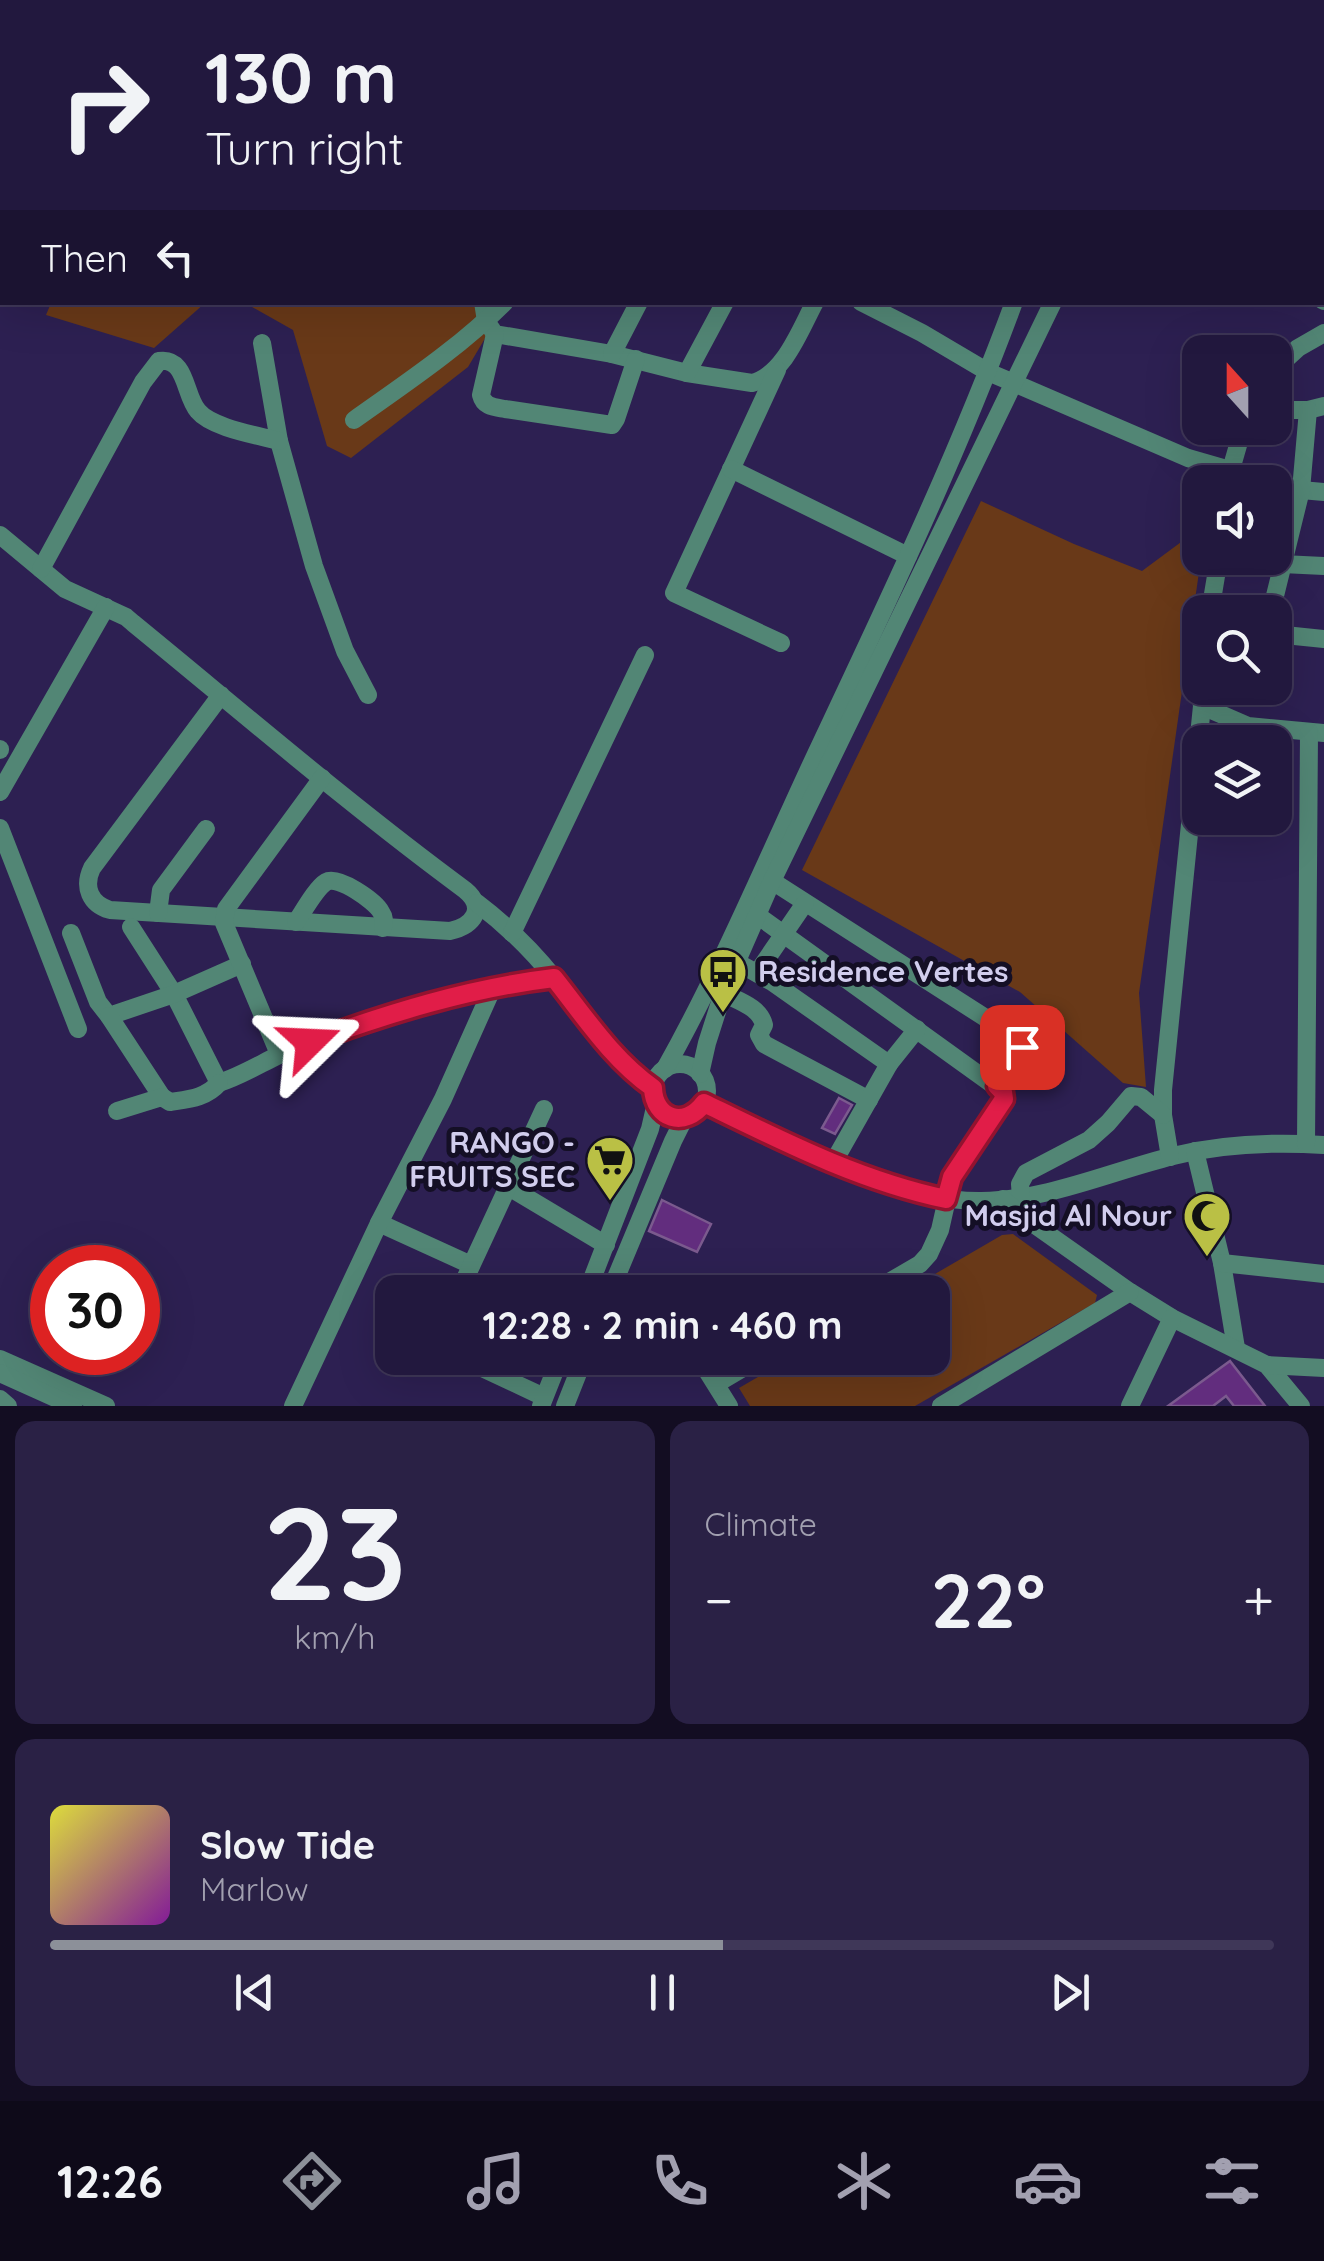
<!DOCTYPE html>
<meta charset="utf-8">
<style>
:root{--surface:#22183e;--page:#2a2145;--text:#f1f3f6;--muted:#a2a0b0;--line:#3f3758;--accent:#8c9099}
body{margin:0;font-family:Quicksand,sans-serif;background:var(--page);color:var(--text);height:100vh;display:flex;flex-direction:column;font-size:38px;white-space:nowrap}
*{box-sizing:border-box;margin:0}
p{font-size:32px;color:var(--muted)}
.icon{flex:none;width:55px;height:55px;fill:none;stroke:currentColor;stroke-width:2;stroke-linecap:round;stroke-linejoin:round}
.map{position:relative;height:1406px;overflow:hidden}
.details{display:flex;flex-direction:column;gap:15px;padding:15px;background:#130d22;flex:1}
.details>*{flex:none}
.hud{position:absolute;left:0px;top:0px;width:1325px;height:305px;box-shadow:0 10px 40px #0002,0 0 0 2px var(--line);background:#22183e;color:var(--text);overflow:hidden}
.needle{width:65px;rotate:339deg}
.tools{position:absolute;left:1182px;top:335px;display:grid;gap:20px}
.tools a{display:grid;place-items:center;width:110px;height:110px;border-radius:20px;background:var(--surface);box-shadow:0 10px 40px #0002,0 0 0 2px var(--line);font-size:50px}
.speed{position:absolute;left:30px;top:1245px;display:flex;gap:20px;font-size:50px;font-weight:700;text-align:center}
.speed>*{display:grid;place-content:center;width:130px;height:130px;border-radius:50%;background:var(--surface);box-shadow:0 10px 40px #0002,0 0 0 2px var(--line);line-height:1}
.speed .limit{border:15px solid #d22;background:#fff;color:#111}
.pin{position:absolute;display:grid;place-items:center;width:85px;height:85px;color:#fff;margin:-42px;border-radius:20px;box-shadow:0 5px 15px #0006}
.me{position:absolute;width:110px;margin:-55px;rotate:69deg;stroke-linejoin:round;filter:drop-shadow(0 0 8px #0008)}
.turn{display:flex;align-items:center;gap:35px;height:210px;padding:0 40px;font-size:45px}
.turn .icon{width:130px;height:130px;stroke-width:2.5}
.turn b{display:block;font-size:70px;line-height:85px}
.then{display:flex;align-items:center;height:95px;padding:0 40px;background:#0003;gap:20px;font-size:38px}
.big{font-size:75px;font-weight:700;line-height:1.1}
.details .tile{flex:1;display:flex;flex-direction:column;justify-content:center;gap:15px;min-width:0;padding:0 35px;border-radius:20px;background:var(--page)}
.details .dial{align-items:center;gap:0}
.dial b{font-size:130px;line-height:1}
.song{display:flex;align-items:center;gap:30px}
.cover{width:120px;height:120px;border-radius:15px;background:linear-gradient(135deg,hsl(60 70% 55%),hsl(290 70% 35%))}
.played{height:10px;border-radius:5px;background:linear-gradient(90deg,var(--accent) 55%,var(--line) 55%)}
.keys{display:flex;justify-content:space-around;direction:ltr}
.heat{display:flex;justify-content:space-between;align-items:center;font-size:55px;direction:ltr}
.details .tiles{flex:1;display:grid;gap:15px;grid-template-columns:1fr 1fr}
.tile:last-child{grid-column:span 2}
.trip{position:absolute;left:375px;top:1275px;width:575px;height:100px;border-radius:20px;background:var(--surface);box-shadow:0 10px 40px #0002,0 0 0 2px var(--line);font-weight:700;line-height:100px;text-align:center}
.tabs{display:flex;height:160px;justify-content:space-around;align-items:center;background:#0e0a19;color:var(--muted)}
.tabs .icon{width:70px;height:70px}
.tabs .active{color:var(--accent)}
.tabs b{font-size:45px;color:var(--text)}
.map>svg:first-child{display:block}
.green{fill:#693918}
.building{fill:#622d7e;stroke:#7b5a8e;stroke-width:2.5}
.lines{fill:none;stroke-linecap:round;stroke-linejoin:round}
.minor{stroke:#528675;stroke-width:18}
.major{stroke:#6fe1c0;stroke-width:22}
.route-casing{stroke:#92132f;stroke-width:25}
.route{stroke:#e11d48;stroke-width:18}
.labels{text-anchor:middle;stroke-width:10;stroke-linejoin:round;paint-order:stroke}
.poi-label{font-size:30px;font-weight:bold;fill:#d1cded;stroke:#140f25;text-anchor:end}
</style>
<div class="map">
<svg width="1324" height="1406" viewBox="0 0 1324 1406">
<rect width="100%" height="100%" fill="#2d2052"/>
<!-- green -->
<g class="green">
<path d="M51,303V302L205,303L154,348L46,315Z"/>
<path d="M245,303H506L468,367L351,458L327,446L293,330Z"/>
<path d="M981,501L1074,544L1142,571L1200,528L1201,558L1139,993L1146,1087L1123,1083L1020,992L802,870Z"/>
<path d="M1013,1234L1097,1295L1095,1303L915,1406H750L739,1388L791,1358H932V1292H904L1002,1235Z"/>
</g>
<!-- building -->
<g class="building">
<path d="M839,1098L852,1105L835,1134L822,1128Z"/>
<path d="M662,1200L711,1224L697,1252L649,1231Z"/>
<path d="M1230,1361L1265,1406H1234L1226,1396L1213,1406H1168Z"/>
</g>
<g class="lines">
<!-- minor -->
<g class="minor">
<path d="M216,0L223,2"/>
<path d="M929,0L941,2"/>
<path d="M86,2L87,0"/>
<path d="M176,2L177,0"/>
<path d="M359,2L360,0"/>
<path d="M460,2L461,0"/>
<path d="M701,2V0"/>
<path d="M965,2L966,0"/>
<path d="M1061,2L1062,0"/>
<path d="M1146,2L1147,0"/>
<path d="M1182,2L1183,0"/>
<path d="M0,59L2,60"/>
<path d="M1322,122H1324"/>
<path d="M1322,300L1324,301"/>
<path d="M483,302L486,321L495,334L612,354L687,373L752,383C784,375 800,330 815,302"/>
<path d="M861,302L922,333L988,372L1014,383L1188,458L1272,482"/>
<path d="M495,334L481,395C484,407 494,407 505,409L612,425L616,419L636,359"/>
<path d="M262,343L279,441L314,566L345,651L368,695"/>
<path d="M612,354L639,302"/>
<path d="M1275,369L1298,348L1324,333"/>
<path d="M777,370L674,593L781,643"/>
<path d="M687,373L725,302"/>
<path d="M1275,410H1308L1324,406"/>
<path d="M354,420C406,383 459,348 505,302"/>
<path d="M731,469L908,556"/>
<path d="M1228,480L1243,428"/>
<path d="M1275,483L1301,490L1324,492"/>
<path d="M0,535L65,589L126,617L133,623C243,713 351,806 465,890C487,908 473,926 450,931L110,910C90,904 83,887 92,868L221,695"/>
<path d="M1282,564L1324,566"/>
<path d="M41,569L143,382L159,361C187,357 184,395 198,411C212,428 257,435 279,441"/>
<path d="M1211,607L1239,612"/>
<path d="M1210,612L1219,558"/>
<path d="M1271,612L1301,490L1308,410"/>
<path d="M1275,634L1324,639"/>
<path d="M1200,649L1198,678L1202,706L1248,726L1324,733"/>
<path d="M0,749V750"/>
<path d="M0,792L106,607"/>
<path d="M0,828L78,1029"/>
<path d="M772,881L1020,1040L1022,1047L997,1086"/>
<path d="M477,903C506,925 532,950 555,979C587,1018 611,1058 653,1088"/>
<path d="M158,913L161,890L206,829"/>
<path d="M757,915L1003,1092L1004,1099L952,1177L940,1230L929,1254L920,1264L872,1292"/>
<path d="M296,922C303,912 316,888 326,882C338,875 375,901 381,912C385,918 384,921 383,928"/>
<path d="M131,927L174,994L219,1083C241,1076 260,1064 281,1054C362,1016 466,989 554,978"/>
<path d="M71,933L98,1002L109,1016L174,994L242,964"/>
<path d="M512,933L645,655"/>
<path d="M735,961L772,982L889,1064"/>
<path d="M757,973L805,903"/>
<path d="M723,993C738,1001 760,1007 764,1025L759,1035L764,1044L869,1100"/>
<path d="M109,1016L162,1097"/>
<path d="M279,1054L224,923L226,909L322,778"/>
<circle cx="680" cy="1091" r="27"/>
<path d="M665,1069C722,967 767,859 816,754C886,605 957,457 1014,302"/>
<path d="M700,1074L707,1043L723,993L772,881L1053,302"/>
<path d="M704,1103C784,1141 892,1202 981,1201C1048,1200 1109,1172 1173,1156C1221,1144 1275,1142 1324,1145"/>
<path d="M117,1111L162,1097L170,1102C189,1099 206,1098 219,1083"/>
<path d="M1306,1144L1309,732"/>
<path d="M1195,1151L1222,1263L1236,1348"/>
<path d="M1170,1157L1163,1115V1090L1202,706"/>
<path d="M833,1163L889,1064L917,1029"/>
<path d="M509,1187L606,1245"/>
<path d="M1021,1198L1020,1184L1026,1173L1089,1140L1108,1123L1131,1096L1141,1097L1163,1115"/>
<path d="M1003,1199L1018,1213L1130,1292L1172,1318L1267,1365L1301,1406"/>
<path d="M379,1223L471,1265"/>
<path d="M1222,1263L1324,1274"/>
<path d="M459,1292L544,1109"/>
<path d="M587,1292L650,1129L656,1103"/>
<path d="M610,1292L673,1141L685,1117"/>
<path d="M461,1358L544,1397"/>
<path d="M699,1358L729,1406"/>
<path d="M0,1359L106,1406"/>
<path d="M1267,1365L1324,1368"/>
<path d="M0,1373L73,1406"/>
<path d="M716,1384L760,1358"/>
<path d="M0,1399L8,1406"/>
<path d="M293,1406L379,1223L443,1099L493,987"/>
<path d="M541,1406L560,1358"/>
<path d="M565,1406L584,1358"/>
<path d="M941,1406L1130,1292"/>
<path d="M1130,1406L1172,1318"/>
</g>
<!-- major -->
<path class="major" d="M0,22L2,16"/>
</g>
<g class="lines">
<!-- route casing -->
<g class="route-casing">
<path id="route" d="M310,1042C389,1013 470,988 554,978C585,1017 612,1059 653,1088C654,1119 685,1129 704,1103C782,1141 860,1181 946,1199L952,1177L1004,1099L1003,1092L997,1086L1022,1047"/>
</g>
<!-- route -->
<use href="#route" class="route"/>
</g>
<!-- icons -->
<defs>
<g id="bus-pin" transform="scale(2.5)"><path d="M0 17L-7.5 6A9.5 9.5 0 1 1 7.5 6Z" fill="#bac045" stroke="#140f25"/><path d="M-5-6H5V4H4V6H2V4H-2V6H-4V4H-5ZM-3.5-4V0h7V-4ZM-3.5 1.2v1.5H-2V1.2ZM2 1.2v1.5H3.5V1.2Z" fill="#111"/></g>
<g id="supermarket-pin" transform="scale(2.5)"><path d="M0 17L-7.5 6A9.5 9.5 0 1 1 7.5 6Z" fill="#bac045" stroke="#140f25"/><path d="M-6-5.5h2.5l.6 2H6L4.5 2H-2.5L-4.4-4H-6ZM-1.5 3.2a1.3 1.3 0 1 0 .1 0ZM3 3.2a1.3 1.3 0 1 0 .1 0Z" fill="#111"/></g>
<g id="mosque-pin" transform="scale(2.5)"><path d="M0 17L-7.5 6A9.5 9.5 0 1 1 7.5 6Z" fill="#bac045" stroke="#140f25"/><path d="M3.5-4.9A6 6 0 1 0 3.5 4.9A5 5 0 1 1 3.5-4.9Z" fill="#111"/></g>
</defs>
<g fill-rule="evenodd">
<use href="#bus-pin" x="723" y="972"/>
<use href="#supermarket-pin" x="610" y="1160"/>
<use href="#mosque-pin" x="1207" y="1216"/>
</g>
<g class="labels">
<!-- poi labels -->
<g class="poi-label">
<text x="758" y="982" text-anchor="start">Residence Vertes</text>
<text x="575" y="1153">RANGO -<tspan x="575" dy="34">FRUITS SEC</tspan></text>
<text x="1172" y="1226">Masjid Al Nour</text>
</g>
</g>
</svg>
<div class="tools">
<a><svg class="needle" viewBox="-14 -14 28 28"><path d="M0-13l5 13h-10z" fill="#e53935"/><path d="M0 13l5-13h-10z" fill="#a2a0b0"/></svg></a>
<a><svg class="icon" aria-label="sound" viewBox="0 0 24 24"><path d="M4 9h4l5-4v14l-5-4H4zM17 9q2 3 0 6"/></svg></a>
<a><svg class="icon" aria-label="search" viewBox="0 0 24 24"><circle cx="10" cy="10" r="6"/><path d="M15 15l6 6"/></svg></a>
<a><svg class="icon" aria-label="layers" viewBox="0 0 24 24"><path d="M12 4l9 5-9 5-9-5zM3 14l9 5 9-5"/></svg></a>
</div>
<div class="speed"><div class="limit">30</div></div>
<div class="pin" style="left:1022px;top:1047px;background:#d93025"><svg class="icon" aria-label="arrive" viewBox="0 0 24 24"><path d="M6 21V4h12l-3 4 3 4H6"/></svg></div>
<svg class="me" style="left:310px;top:1042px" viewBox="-20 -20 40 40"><path d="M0-17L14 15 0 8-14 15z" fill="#e11d48" stroke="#fff" stroke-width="4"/></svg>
<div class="trip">12:28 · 2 min · 460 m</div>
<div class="hud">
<div class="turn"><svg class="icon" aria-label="right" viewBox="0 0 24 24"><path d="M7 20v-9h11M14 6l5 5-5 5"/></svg><div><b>130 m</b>Turn right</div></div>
<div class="then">Then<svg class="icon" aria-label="left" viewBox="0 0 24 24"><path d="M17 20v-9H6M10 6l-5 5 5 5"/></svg></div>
</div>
</div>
<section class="details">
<div class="tiles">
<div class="tile dial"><b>23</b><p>km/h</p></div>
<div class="tile"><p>Climate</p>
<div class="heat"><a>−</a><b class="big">22°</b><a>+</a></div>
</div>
<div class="tile">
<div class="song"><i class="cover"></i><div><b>Slow Tide</b><p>Marlow</p></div></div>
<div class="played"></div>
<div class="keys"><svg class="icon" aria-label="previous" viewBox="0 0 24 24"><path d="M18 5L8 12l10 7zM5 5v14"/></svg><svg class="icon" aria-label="pause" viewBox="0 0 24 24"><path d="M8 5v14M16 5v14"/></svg><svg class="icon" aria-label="next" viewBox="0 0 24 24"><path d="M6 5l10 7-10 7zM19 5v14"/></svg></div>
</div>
</div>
</section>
<nav class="tabs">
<b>12:26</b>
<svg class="icon active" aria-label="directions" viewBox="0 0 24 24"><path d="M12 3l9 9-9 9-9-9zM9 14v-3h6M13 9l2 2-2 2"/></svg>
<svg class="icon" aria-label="music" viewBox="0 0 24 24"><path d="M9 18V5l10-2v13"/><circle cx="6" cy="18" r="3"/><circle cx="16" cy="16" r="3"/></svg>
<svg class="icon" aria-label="phone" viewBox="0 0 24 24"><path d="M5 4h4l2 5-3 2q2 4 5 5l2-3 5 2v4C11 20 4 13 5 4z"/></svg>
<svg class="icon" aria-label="climate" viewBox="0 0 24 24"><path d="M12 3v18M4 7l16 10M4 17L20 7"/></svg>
<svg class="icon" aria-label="car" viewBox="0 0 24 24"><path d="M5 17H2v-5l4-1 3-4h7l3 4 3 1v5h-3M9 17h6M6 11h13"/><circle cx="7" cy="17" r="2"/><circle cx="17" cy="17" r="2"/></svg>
<svg class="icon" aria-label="filters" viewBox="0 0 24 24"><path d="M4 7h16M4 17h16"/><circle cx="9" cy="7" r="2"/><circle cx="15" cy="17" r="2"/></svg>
</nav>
